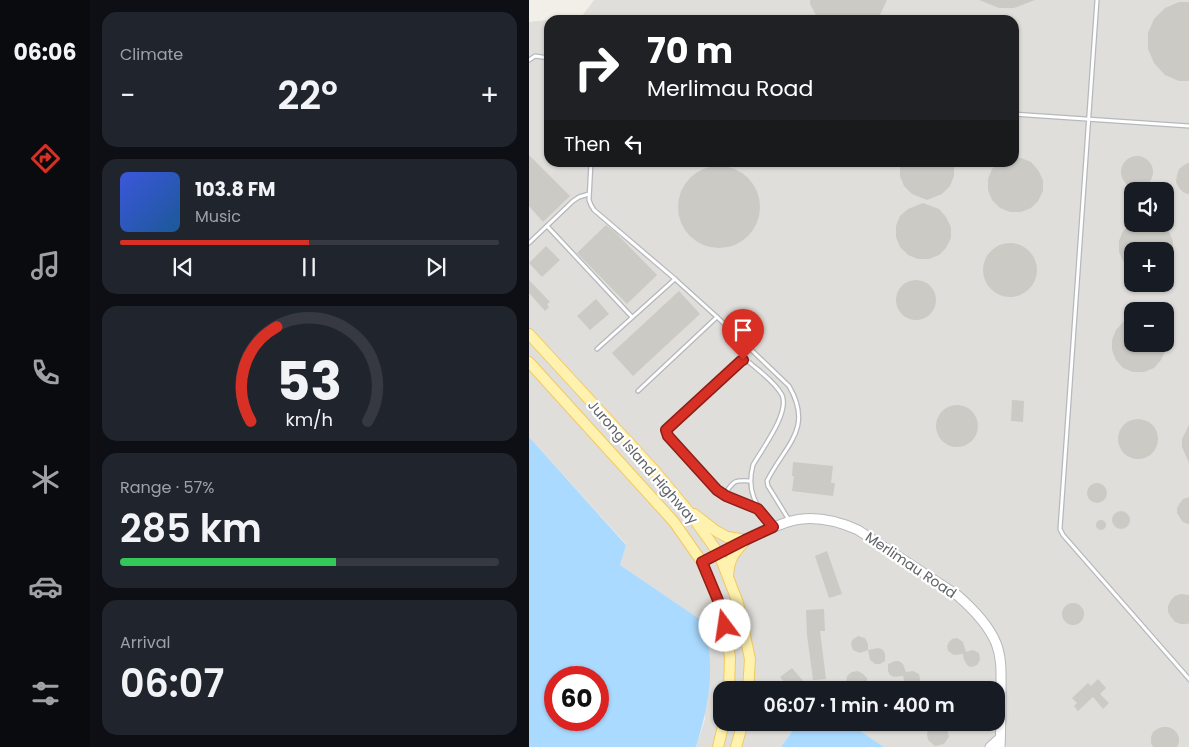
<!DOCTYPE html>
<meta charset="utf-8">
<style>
:root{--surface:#171b24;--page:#20242c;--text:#f1f3f6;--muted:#9ea1a6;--line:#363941;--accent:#d93025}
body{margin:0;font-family:Poppins,sans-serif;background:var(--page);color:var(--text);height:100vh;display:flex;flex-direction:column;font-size:19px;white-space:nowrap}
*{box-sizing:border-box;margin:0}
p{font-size:16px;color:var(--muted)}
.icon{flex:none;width:28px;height:28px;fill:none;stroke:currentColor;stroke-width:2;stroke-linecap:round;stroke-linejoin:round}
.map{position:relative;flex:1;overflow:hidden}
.side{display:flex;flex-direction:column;gap:12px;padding:12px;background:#0d0f14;width:439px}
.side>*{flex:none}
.guide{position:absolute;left:15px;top:15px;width:475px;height:152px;border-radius:15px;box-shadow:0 1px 4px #0004;background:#202124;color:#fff;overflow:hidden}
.fabs{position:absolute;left:595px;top:182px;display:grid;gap:10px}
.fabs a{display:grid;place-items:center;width:50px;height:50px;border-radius:10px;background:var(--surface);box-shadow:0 1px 4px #0004;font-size:25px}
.speed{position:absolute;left:15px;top:666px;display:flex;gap:10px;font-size:25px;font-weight:700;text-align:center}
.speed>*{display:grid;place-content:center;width:65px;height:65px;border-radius:50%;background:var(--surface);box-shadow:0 1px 4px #0004;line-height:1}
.speed .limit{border:8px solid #d22;background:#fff;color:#111}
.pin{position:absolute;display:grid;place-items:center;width:42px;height:42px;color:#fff;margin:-51px -21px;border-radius:50% 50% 50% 0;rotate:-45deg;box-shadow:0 0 5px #0007}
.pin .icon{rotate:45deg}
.me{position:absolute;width:55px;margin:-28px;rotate:346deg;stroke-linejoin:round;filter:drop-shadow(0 0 4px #0008)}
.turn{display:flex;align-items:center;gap:18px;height:105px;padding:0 20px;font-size:22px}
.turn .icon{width:65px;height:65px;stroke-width:2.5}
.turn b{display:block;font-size:35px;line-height:42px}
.then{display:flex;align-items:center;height:48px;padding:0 20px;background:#0003;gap:10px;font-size:19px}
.big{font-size:38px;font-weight:600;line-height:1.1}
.side .card{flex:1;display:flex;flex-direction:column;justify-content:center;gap:8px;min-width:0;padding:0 18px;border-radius:15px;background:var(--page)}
.side .dial{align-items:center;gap:0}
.dial svg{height:130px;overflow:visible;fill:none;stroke:var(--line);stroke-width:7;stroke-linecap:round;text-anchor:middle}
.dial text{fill:var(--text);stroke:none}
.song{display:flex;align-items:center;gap:15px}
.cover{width:60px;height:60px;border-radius:8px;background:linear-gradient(135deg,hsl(230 70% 55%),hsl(210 70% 35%))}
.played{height:5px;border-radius:2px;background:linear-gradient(90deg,var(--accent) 50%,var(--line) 50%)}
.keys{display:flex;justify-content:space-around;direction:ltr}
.heat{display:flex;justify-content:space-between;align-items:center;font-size:28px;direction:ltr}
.charge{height:8px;border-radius:4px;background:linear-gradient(90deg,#34c759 57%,var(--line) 0)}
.trip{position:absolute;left:184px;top:681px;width:292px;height:50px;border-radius:15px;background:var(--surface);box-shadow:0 1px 4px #0004;font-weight:600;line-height:50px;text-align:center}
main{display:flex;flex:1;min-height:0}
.tab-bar{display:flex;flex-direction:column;width:90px;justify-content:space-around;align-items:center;background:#090b0e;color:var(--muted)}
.tab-bar .icon{width:35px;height:35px}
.tab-bar .active{color:var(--accent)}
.tab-bar b{font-size:22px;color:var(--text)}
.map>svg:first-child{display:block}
.industrial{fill:#e0deda;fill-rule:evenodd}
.water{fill:#aadaff;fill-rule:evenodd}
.building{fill:#cccac5}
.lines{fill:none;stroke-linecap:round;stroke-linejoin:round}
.service-casing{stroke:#b5b8bc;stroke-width:5.5}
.tertiary-casing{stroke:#b5b8bc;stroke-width:11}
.primary-casing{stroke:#f2c960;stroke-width:12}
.service{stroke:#fff;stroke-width:3}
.tertiary{stroke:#fff;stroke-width:9}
.primary{stroke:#fff2af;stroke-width:10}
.route-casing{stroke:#8d1f18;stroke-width:12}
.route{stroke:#d93025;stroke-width:9}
.labels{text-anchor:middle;stroke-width:4.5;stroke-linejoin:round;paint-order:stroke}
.street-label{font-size:14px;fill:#5f6368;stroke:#fff}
</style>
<main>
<nav class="tab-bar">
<b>06:06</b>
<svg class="icon active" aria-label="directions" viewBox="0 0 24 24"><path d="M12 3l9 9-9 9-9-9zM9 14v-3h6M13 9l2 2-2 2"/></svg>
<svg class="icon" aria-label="music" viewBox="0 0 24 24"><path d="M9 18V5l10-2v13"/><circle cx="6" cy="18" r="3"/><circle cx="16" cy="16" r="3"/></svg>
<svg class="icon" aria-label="phone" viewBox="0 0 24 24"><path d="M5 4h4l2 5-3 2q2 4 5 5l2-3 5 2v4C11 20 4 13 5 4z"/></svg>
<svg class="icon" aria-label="climate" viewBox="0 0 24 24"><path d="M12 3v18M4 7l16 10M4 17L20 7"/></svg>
<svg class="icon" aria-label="car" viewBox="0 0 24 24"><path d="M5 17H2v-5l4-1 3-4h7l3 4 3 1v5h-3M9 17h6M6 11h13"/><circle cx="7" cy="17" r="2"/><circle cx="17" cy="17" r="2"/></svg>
<svg class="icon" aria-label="filters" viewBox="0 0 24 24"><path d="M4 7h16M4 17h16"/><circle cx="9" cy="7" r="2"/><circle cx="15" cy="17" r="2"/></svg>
</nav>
<section class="side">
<div class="card"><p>Climate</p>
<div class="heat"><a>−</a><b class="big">22°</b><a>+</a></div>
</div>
<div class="card">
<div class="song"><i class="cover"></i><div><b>103.8 FM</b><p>Music</p></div></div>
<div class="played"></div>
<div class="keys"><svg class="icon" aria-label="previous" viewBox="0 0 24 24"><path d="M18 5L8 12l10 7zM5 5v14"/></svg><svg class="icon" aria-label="pause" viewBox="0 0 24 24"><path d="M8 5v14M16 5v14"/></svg><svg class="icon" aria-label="next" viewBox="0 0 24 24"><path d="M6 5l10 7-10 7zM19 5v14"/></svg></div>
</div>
<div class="card dial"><svg viewBox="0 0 100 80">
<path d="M14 69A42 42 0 1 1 86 69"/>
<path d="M14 69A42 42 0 0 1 30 11" stroke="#d93025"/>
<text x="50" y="56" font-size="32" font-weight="700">53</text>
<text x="50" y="72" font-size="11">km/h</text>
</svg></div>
<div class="card"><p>Range · 57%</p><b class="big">285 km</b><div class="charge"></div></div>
<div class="card"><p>Arrival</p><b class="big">06:07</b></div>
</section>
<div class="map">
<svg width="661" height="747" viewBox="0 0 661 747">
<rect width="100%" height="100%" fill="#f1efe8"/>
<!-- industrial -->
<path class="industrial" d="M65,0H660V747H355L319,723L468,722V690H192V722L269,723L252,747H167L176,719L172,620L91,565L97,544L0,437V22L53,16ZM20,20H485V162H20ZM604,191H636V224H604ZM604,251H636V284H604ZM604,311H636V344H604Z"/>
<!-- water -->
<g class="water">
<path d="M0,437L97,545L91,565L172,620C174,630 178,640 180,650C184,684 177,714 167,747H0ZM26,678H69V720H26Z"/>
<path d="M269,723H319L355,747H252Z"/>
</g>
<!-- building -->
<g class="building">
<path d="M281,0H358L351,15L346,20H292L288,17L281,4Z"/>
<path d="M450,0H506L485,8H470Z"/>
<path d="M650,2H661V81H650L636,75L625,63L619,49V33L625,19L636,8Z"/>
<path d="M0,155L41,196L14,222L0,206Z"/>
<circle cx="608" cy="172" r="16"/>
<path d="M485,158H492L502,162L509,170L514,180V191L509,201L502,208L492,212H481L471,208L463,200L459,190V179L463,169L470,162H485Z"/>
<path d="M372,162H424L425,165V176L421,186L413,194L398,200L383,194L375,186L371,176V165Z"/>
<path d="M661,162V195L654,192L650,188L647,182L648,175L650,169L655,165Z"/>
<circle cx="190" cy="207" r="41"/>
<path d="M394,203L410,209L417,217L422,227V238L417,248L410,255L400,259H389L379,255L371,247L367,237V226L371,216L379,209Z"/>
<path d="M602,224H632L640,232L644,241V252L636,270V251H604V271L594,261L590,252V241L594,231Z"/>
<path d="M77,225L86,232L128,275L98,304L48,253Z"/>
<circle cx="481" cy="270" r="27"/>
<path d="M17,246L31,260L13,277L0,263Z"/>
<path d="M0,280L21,302L18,304L20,307L16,311L0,293Z"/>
<circle cx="387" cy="300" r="20"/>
<path d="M150,291L171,314L104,376L83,353Z"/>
<path d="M67,299L80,314L61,330L48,316Z"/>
<path d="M604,319V344H636V351L632,360L625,368L615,372H604L594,368L587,360L583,350V340L587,330L594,322Z"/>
<path d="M483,400L495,401L494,422L482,421Z"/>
<circle cx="428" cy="426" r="21"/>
<circle cx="609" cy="439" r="20"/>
<path d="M661,423V463H660L653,447V439Z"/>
<path d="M264,462L304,466L302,483H306L304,496L263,491L265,476H263Z"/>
<circle cx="568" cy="493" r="10"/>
<path d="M661,497V525L654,522L651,518L648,513V508L651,503L654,499Z"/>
<circle cx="592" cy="520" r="9"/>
<circle cx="572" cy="525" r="5"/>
<path d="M298,551L313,594L300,598L286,556Z"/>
<path d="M652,594L661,595V623L658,624H652L646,622L642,617L639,612V606L642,600L646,596Z"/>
<circle cx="544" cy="614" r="11"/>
<path d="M295,609L296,631H291L297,679L284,680L278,635L277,610Z"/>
<path d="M329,636L336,638L339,644V650L331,653L324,650L322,644L323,640Z"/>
<path d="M428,638L434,642L437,652L444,650L450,653L451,660L448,665L443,667L439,666L435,660L434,654L425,655L419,651L418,646L420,642L423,639Z"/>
<path d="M349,648L353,649L356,653V661L351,664H346L341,660L339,650Z"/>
<path d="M366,661H370L374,664L377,672L384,671L390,674L391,679V686L381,687L376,683L374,676L365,677L361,675L359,671V664Z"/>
<path d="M263,668L275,682L281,690H262L251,677Z"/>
<path d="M329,671L334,674L338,678V684L337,690H320L317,685L318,676L323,672Z"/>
<path d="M569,679L577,688L571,694L580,703L574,709L564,697L549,711L545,706L548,703L543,698L559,683L562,686Z"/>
<path d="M399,683L406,685L411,690H392L394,685Z"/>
<path d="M371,722H395L389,727L383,729L377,728Z"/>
<path d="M410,724L418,728L420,737L415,744L406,746L399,740L398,734L399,728L404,725Z"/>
<path d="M633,727H639L644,729L648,733L650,738V743L648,747H624L622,743V737L624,732L628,729Z"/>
</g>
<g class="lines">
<!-- service casing -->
<g class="service-casing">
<g id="service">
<path d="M568,0L531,529L534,535L661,680"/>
<path d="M0,60L6,56L20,58"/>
<path d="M485,114L661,126"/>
<path d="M62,162L60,200L62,205L65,210L146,279L188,317L260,386C285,429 256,445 238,481L239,486L260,520"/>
<path d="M18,226L103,317"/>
<path d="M0,243L44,201L50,197L60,194"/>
<path d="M68,349L146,279"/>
<path d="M109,391L188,317"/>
<path d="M195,495C205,481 204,480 221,481"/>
<path d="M229,509L192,493L139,436L137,429L140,425L214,360L220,362C231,372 246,382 253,395C261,413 233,449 224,465C217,492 227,505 243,526"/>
</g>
</g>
<!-- tertiary casing -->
<g class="tertiary-casing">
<g id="tertiary">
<path d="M173,562C194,552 214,541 236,531C247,526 260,520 273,519C293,517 311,522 329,530L428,595C443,608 459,624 467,643C473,658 472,673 472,689C472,708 472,728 471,747"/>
<path d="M461,747L471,738"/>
</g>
</g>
<!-- primary casing -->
<g class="primary-casing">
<g id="primary">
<path d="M0,334L125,470L160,512L190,554L209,603L221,659L219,690"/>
<path d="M0,362L145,522L173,562L193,610L201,657L200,690"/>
<path d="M165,514L187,531L198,537L217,540"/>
<path d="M199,576C200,558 205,553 217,540"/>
<path d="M189,747L195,722"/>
<path d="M207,747L214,722"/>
</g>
</g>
<!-- service -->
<use href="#service" class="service"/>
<!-- tertiary -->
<use href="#tertiary" class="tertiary"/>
<!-- primary -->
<use href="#primary" class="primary"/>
</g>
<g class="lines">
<!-- route casing -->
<g class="route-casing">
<path id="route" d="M196,626L193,610L173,562L216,540L244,527L229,509L197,496L188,490L139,436L137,430L212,361L214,360"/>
</g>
<!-- route -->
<use href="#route" class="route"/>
</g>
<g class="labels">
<!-- street labels -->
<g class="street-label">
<text transform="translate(114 462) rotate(49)" y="5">Jurong Island Highway</text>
<text transform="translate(382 565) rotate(34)" y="5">Merlimau Road</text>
</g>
</g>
</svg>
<div class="fabs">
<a><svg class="icon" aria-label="sound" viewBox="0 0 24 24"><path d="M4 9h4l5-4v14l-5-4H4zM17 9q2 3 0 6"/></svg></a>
<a>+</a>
<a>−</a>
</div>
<div class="speed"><div class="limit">60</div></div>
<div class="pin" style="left:214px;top:360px;background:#d93025"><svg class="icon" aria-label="arrive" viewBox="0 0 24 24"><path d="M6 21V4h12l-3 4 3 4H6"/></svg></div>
<svg class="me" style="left:196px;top:626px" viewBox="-20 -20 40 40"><circle r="19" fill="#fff"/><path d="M0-13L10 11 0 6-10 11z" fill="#d93025"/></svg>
<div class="trip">06:07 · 1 min · 400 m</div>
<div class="guide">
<div class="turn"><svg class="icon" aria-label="right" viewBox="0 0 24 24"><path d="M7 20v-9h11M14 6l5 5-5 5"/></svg><div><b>70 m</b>Merlimau Road</div></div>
<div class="then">Then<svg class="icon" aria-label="left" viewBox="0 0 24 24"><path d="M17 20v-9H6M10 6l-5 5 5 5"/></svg></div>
</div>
</div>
</main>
